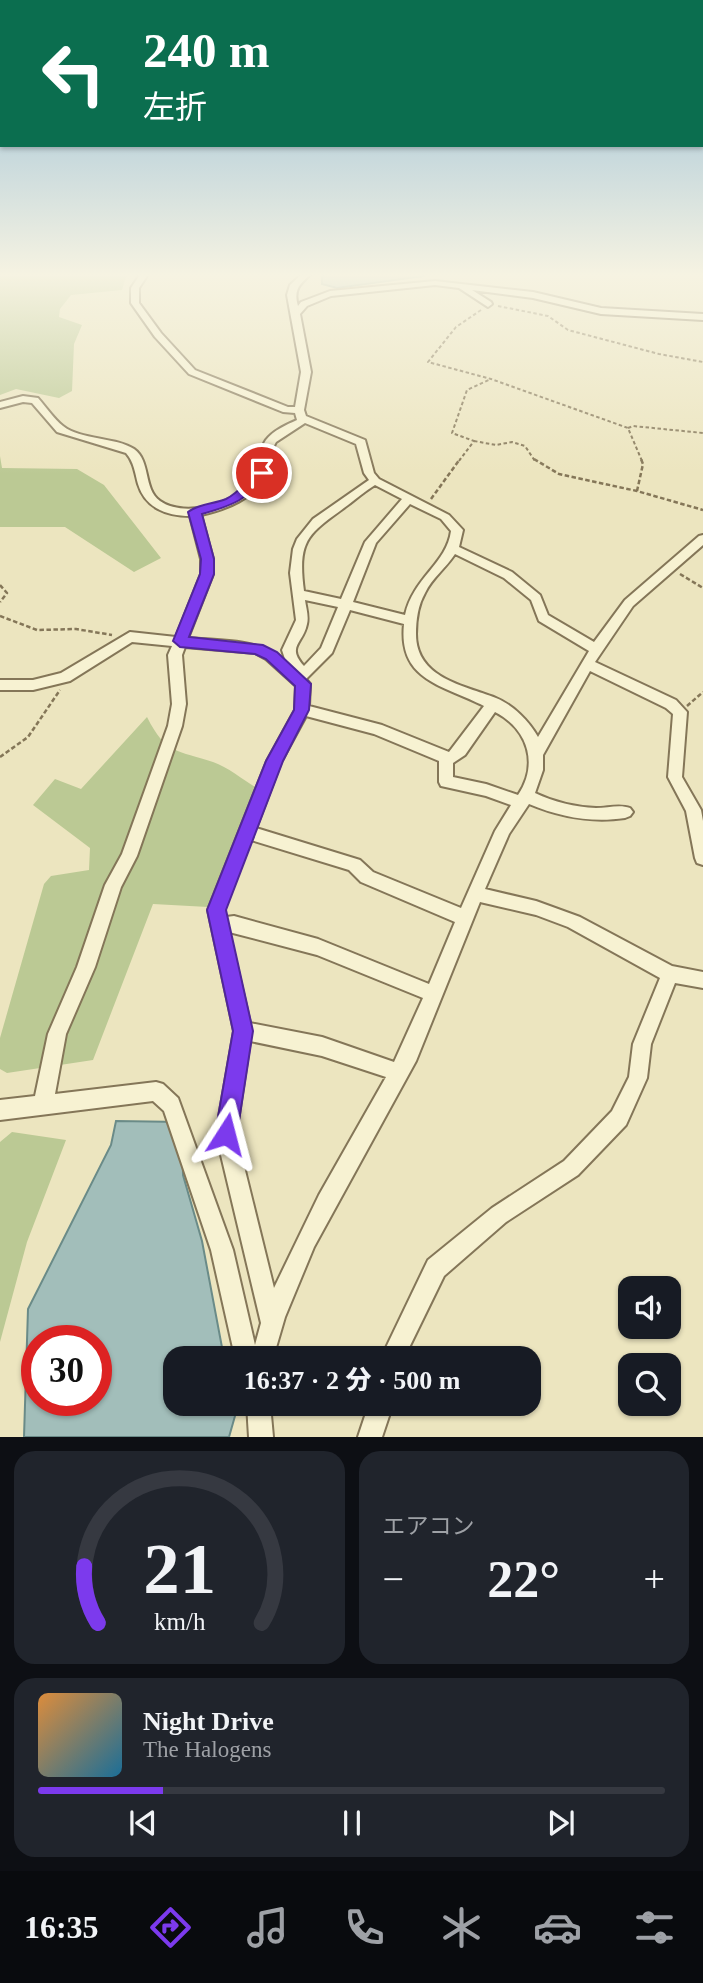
<!DOCTYPE html>
<html lang="ja">
<meta charset="utf-8">
<style>
:root{--surface:#171b24;--page:#20242c;--text:#f1f3f6;--muted:#9ea1a6;--line:#363941;--accent:#7c3aed}
body{margin:0;font-family:"Times New Roman","Noto Sans JP",serif;background:var(--page);color:var(--text);height:100vh;display:flex;flex-direction:column;font-size:26px;white-space:nowrap}
*{box-sizing:border-box;margin:0}
p{font-size:23px;color:var(--muted)}
.icon{flex:none;width:38px;height:38px;fill:none;stroke:currentColor;stroke-width:2;stroke-linecap:round;stroke-linejoin:round}
.map{position:relative;height:1437px;overflow:hidden}
.sheet{display:flex;flex-direction:column;gap:14px;padding:14px;background:#0d0f14;flex:1}
.sheet>*{flex:none}
.hud{position:absolute;left:0px;top:0px;width:704px;height:147px;box-shadow:0 2px 5px #0004;background:#0b6e4f;color:#fff;overflow:hidden}
.buttons{position:absolute;left:618px;top:1276px;display:grid;gap:14px}
.buttons a{display:grid;place-items:center;width:63px;height:63px;border-radius:14px;background:var(--surface);box-shadow:0 2px 5px #0004;font-size:35px}
.speed{position:absolute;left:21px;top:1325px;display:flex;gap:14px;font-size:35px;font-weight:700;text-align:center}
.speed>*{display:grid;place-content:center;width:91px;height:91px;border-radius:50%;background:var(--surface);box-shadow:0 2px 5px #0004;line-height:1}
.speed .limit{border:10px solid #d22;background:#fff;color:#111}
.pin{position:absolute;display:grid;place-items:center;width:60px;height:60px;color:#fff;margin:-30px;border:4px solid #fff;border-radius:50%;box-shadow:0 2px 7px #0007}
.me{position:absolute;width:77px;margin:-38px;rotate:9deg;stroke-linejoin:round;filter:drop-shadow(0 0 5px #0008)}
.turn{display:flex;align-items:center;gap:24px;height:147px;padding:0 28px;font-size:32px}
.turn .icon{width:91px;height:91px;stroke-width:2.5}
.turn b{display:block;font-size:49px;line-height:60px}
.big{font-size:52px;font-weight:800;line-height:1.1}
.sheet .tile{flex:1;display:flex;flex-direction:column;justify-content:center;gap:10px;min-width:0;padding:0 24px;border-radius:21px;background:var(--page)}
.sheet .dial{align-items:center;gap:0}
.dial svg{height:182px;overflow:visible;fill:none;stroke:var(--line);stroke-width:7;stroke-linecap:round;text-anchor:middle}
.dial text{fill:var(--text);stroke:none}
.song{display:flex;align-items:center;gap:21px}
.cover{width:84px;height:84px;border-radius:10px;background:linear-gradient(135deg,hsl(30 70% 55%),hsl(200 70% 35%))}
.played{height:7px;border-radius:4px;background:linear-gradient(90deg,var(--accent) 20%,var(--line) 20%)}
.keys{display:flex;justify-content:space-around;direction:ltr}
.heat{display:flex;justify-content:space-between;align-items:center;font-size:38px;direction:ltr}
.sheet .tiles{flex:1;display:grid;gap:14px;grid-template-columns:1fr 1fr}
.tile:last-child{grid-column:span 2}
.trip{position:absolute;left:163px;top:1346px;width:378px;height:70px;border-radius:21px;background:var(--surface);box-shadow:0 2px 5px #0004;font-weight:800;line-height:70px;text-align:center}
.tabs{display:flex;height:112px;justify-content:space-around;align-items:center;background:#090b0e;color:var(--muted)}
.tabs .icon{width:49px;height:49px}
.tabs .current{color:var(--accent)}
.tabs b{font-size:32px;color:var(--text)}
.map>svg:first-child{display:block}
.green{fill:#bbc994}
.water{fill:#a2beba;stroke:#6a8b88;stroke-width:2;fill-rule:evenodd}
.lines{fill:none;stroke-linecap:round;stroke-linejoin:round}
.minor-casing{stroke:#847658;stroke-width:4}
.path-far1{stroke:#847658;stroke-width:2;stroke-dasharray:3.5 2.5;stroke-linecap:butt}
.path{stroke:#847658;stroke-width:2.5;stroke-dasharray:4.5 2.5;stroke-linecap:butt}
.minor{fill:#f7f2d2;fill-rule:evenodd}
.route{fill:#7c3aed;stroke:#51269a;stroke-width:2}
</style>
<div class="map">
<svg width="703" height="1437" viewBox="0 0 703 1437">
<rect width="100%" height="100%" fill="#ece5bf"/>
<!-- green -->
<g class="green">
<path d="M0,273H127L122,290L71,295L60,309L59,317L82,325L74,344L72,391L59,398L16,389L0,395Z"/>
<path d="M0,456L2,468L77,469L104,485L161,558L134,572L65,527H0Z"/>
<path d="M147,717C166,755 178,750 213,762C228,767 243,780 257,788L208,907L153,904L93,1060L7,1073L0,1069V1038L44,884L51,876L89,870L90,848L33,805L55,779L81,789Z"/>
<path d="M12,1132L66,1140L27,1242L0,1342V1142Z"/>
</g>
<!-- water -->
<g class="water">
<path d="M329,273H424V276L337,288L322,284V277Z"/>
<path d="M116,1121L182,1122L183,1175L202,1241L224,1358H175V1404H233L235,1416L229,1437H24L28,1309L111,1145ZM37,1340H96V1400H37Z"/>
</g>
<g class="lines">
<!-- minor casing -->
<g class="minor-casing">
<g id="minor">
<path d="M141,273H149L139,288V303L161,333L195,370L288,407H295L301,372L287,295L290,285L303,273H312C300,284 293,289 298,306L301,302L330,291L435,281L533,292L601,308L703,314V320L601,314L533,298L472,290L491,302L492,304L488,307L459,288L435,285L331,296L307,306L300,314L311,372L304,410L306,416L365,440L374,473L379,479L449,515L463,530L459,547L512,572L540,595L548,615L594,642L625,600L699,536L703,535V545L633,606L595,662L676,700L687,712L682,777L701,810L703,821V865L697,863L695,858L686,811L668,777L673,714L666,708L590,671L543,755V770L535,793C554,802 575,807 596,808C607,808 620,804 630,808L633,812L630,816L625,818C591,823 560,817 529,804L509,834L485,889L536,901L580,917L672,966L703,972V988L675,983L651,1044L647,1078L626,1125L578,1175L506,1222L444,1276L404,1358H381L428,1260L492,1208L564,1161L612,1111L629,1077L633,1044L660,978L568,927L536,915L480,902L416,1061L314,1247L285,1317L273,1358L235,1357L211,1250L164,1111L153,1101L0,1120V1100L35,1096L48,1034L77,967L105,885L122,854L168,726L172,704L168,655L172,646L132,642L70,681L33,690H0V680H33L61,673L130,632L176,637L201,574V559L190,516C167,516 145,508 138,484C135,473 134,462 126,453L57,432L32,403L23,402L0,408V402L23,396L38,398C46,407 54,419 63,426C80,440 116,437 134,449C151,461 143,489 160,501C185,519 241,503 255,476C261,464 258,451 266,440C274,430 286,425 297,420L295,413L283,412L189,374L155,337L131,303V288ZM305,423L356,444L364,473L369,480L313,519L297,539L293,549L290,573L296,620L282,650L286,662C259,638 223,641 188,638L213,574V559L201,515C224,510 257,498 266,474C270,464 270,452 276,442ZM375,485L402,499L365,542L341,599L304,591C297,538 309,534 348,505C357,498 365,491 375,485ZM410,504L441,519L451,531C447,563 413,578 405,615L353,602L376,543ZM455,554L504,578L531,600L539,621L589,651L538,737C529,721 513,705 496,698C463,685 416,678 416,634C416,620 418,605 425,593C432,578 446,568 455,554ZM305,600L338,607L321,648L304,666C286,646 303,644 307,624C309,616 306,608 305,600ZM350,610L404,624C398,681 443,685 484,706L449,752L382,725L309,706L310,684L306,679L332,653ZM185,647L255,653L266,659L296,686L295,710L267,761L208,910L234,1031L216,1134L261,1323L255,1345L233,1250L178,1098L163,1084L156,1082L55,1094L66,1034L95,967L121,887L137,856L182,726L186,704L182,655ZM495,712C528,729 539,764 518,795L486,784L453,777V763L465,755ZM306,716L374,734L439,761V782L441,786L486,796L511,805L495,831L461,908L373,872L360,860L256,828L281,762ZM251,840L349,870L361,882L455,922L429,984L318,939L234,916L226,917L224,910ZM229,932L317,955L423,998L394,1062L322,1037L250,1023ZM250,1041L322,1056L386,1077L319,1195L274,1288L236,1134Z"/>
<path d="M247,1404H270L273,1437H249Z"/>
<path d="M369,1404H393L382,1437H358Z"/>
</g>
</g>
<!-- path-far1 -->
<g class="path-far1">
<path d="M498,306L548,316L568,330L659,354L703,362"/>
<path d="M481,310L456,327L428,362L491,379L628,428L642,461"/>
<path d="M628,428L633,426L703,433"/>
<path d="M474,441L496,445L512,442L525,446L535,461"/>
<path d="M459,461L474,441L452,433L467,390L491,379"/>
</g>
<!-- path -->
<g class="path">
<path d="M534,459L559,474L637,491L703,510"/>
<path d="M637,491L643,464L641,459"/>
<path d="M431,499L460,459"/>
<path d="M680,574L703,588"/>
<path d="M0,585L7,593L0,602"/>
<path d="M0,616L37,630L76,629L112,635"/>
<path d="M687,706L703,692"/>
<path d="M0,757L28,737L60,690"/>
</g>
<!-- minor -->
<use href="#minor" class="minor"/>
</g>
<!-- sky -->
<linearGradient id="sky" x2="0" y2="1"><stop stop-color="#8cb8d6"/><stop offset="0.58" stop-color="#f6f3e2"/><stop offset="1" stop-color="#f6f3e2" stop-opacity="0"/></linearGradient>
<rect width="703" height="474" fill="url(#sky)"/>
<!-- route -->
<path class="route" d="M262,470L268,473C250,499 231,506 202,514L214,559V574L189,637L263,645L277,652L311,684L309,710L283,761L226,910L253,1031L237,1134L234,1142L226,1145L218,1142L215,1134L233,1031L207,910L266,761L294,710L295,686L266,659L255,654L180,647L173,641L200,574L201,559L188,512C198,504 214,504 226,499C241,492 250,475 262,470Z"/>
</svg>
<div class="buttons">
<a><svg class="icon" aria-label="sound" viewBox="0 0 24 24"><path d="M4 9h4l5-4v14l-5-4H4zM17 9q2 3 0 6"/></svg></a>
<a><svg class="icon" aria-label="search" viewBox="0 0 24 24"><circle cx="10" cy="10" r="6"/><path d="M15 15l6 6"/></svg></a>
</div>
<div class="speed"><div class="limit">30</div></div>
<div class="pin" style="left:262px;top:473px;background:#d93025"><svg class="icon" aria-label="arrive" viewBox="0 0 24 24"><path d="M6 21V4h12l-3 4 3 4H6"/></svg></div>
<svg class="me" style="left:226px;top:1134px" viewBox="-20 -20 40 40"><path d="M0-17L14 15 0 8-14 15z" fill="#7c3aed" stroke="#fff" stroke-width="4"/></svg>
<div class="trip">16:37 · 2 分 · 500 m</div>
<div class="hud">
<div class="turn"><svg class="icon" aria-label="left" viewBox="0 0 24 24"><path d="M17 20v-9H6M10 6l-5 5 5 5"/></svg><div><b>240 m</b>左折</div></div>
</div>
</div>
<section class="sheet">
<div class="tiles">
<div class="tile dial"><svg viewBox="0 0 100 80">
<path d="M14 69A42 42 0 1 1 86 69"/>
<path d="M14 69A42 42 0 0 1 8 44" stroke="#7c3aed"/>
<text x="50" y="56" font-size="32" font-weight="700">21</text>
<text x="50" y="72" font-size="11">km/h</text>
</svg></div>
<div class="tile"><p>エアコン</p>
<div class="heat"><a>−</a><b class="big">22°</b><a>+</a></div>
</div>
<div class="tile">
<div class="song"><i class="cover"></i><div><b>Night Drive</b><p>The Halogens</p></div></div>
<div class="played"></div>
<div class="keys"><svg class="icon" aria-label="previous" viewBox="0 0 24 24"><path d="M18 5L8 12l10 7zM5 5v14"/></svg><svg class="icon" aria-label="pause" viewBox="0 0 24 24"><path d="M8 5v14M16 5v14"/></svg><svg class="icon" aria-label="next" viewBox="0 0 24 24"><path d="M6 5l10 7-10 7zM19 5v14"/></svg></div>
</div>
</div>
</section>
<nav class="tabs">
<b>16:35</b>
<svg class="icon current" aria-label="directions" viewBox="0 0 24 24"><path d="M12 3l9 9-9 9-9-9zM9 14v-3h6M13 9l2 2-2 2"/></svg>
<svg class="icon" aria-label="music" viewBox="0 0 24 24"><path d="M9 18V5l10-2v13"/><circle cx="6" cy="18" r="3"/><circle cx="16" cy="16" r="3"/></svg>
<svg class="icon" aria-label="phone" viewBox="0 0 24 24"><path d="M5 4h4l2 5-3 2q2 4 5 5l2-3 5 2v4C11 20 4 13 5 4z"/></svg>
<svg class="icon" aria-label="climate" viewBox="0 0 24 24"><path d="M12 3v18M4 7l16 10M4 17L20 7"/></svg>
<svg class="icon" aria-label="car" viewBox="0 0 24 24"><path d="M5 17H2v-5l4-1 3-4h7l3 4 3 1v5h-3M9 17h6M6 11h13"/><circle cx="7" cy="17" r="2"/><circle cx="17" cy="17" r="2"/></svg>
<svg class="icon" aria-label="filters" viewBox="0 0 24 24"><path d="M4 7h16M4 17h16"/><circle cx="9" cy="7" r="2"/><circle cx="15" cy="17" r="2"/></svg>
</nav>
